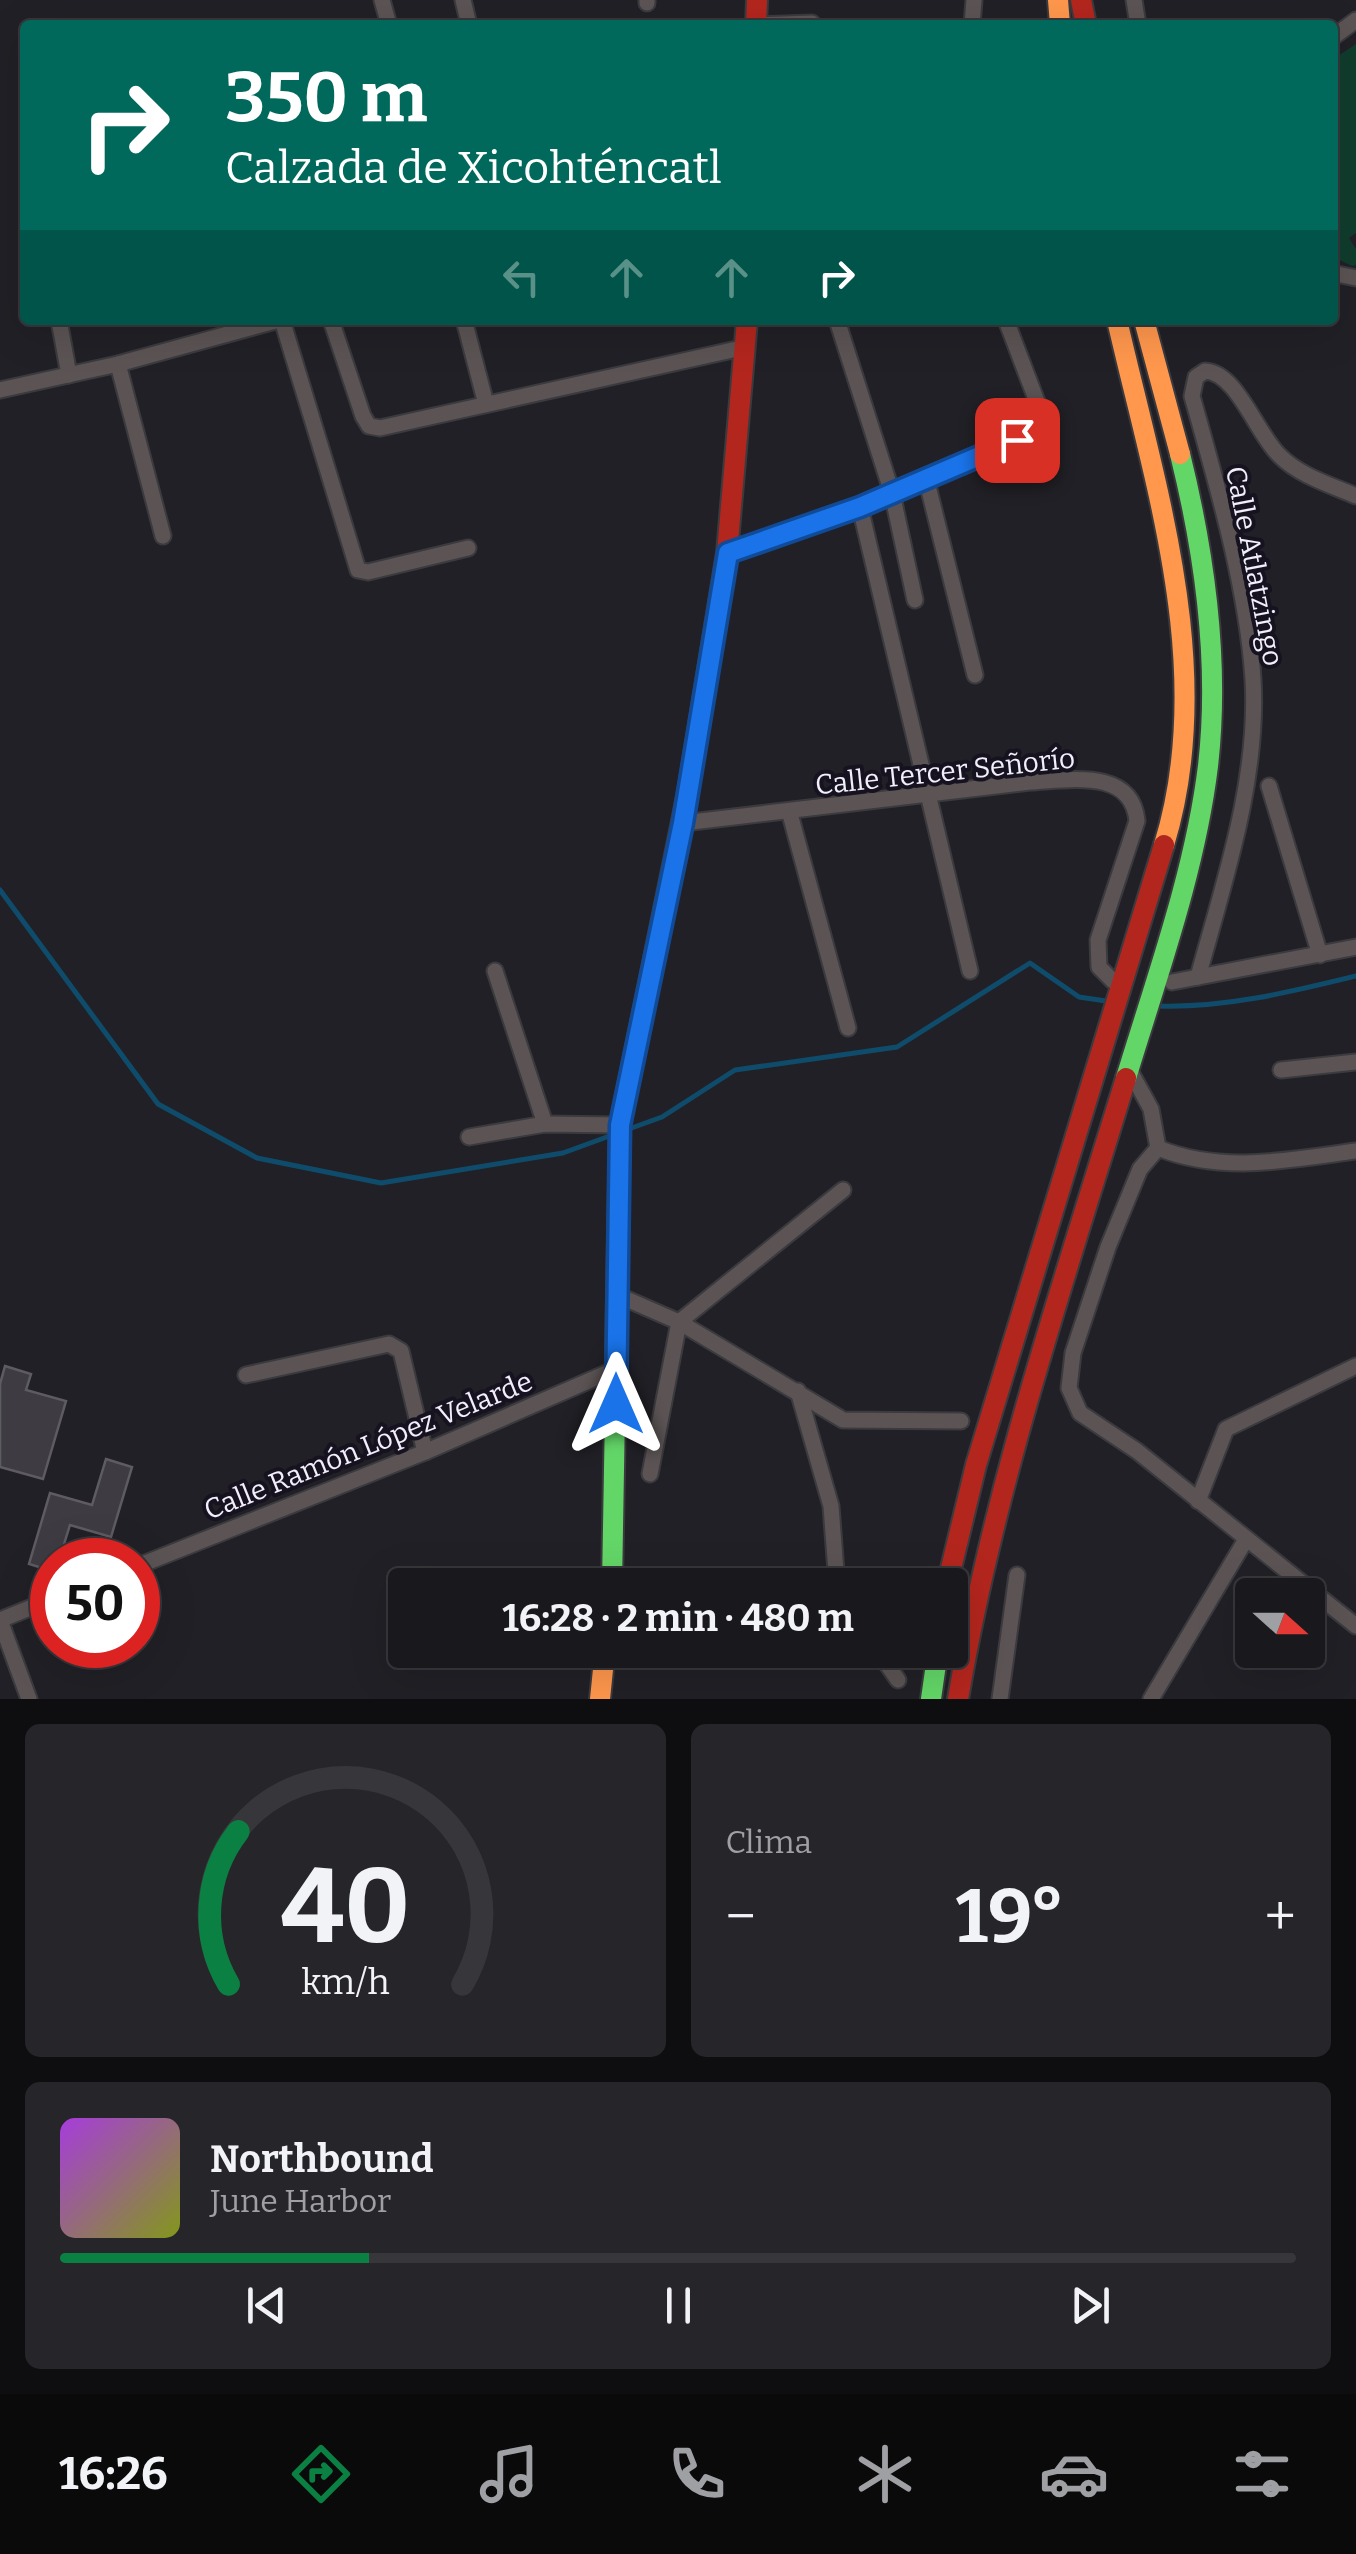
<!DOCTYPE html>
<html lang="es">
<meta charset="utf-8">
<style>
:root{--surface:#19181c;--page:#262529;--text:#f1f3f6;--muted:#9fa0a3;--line:#37373b;--accent:#0b8043}
body{margin:0;font-family:Bitter,serif;background:var(--page);color:var(--text);height:100vh;display:flex;flex-direction:column;font-size:38px;white-space:nowrap}
*{box-sizing:border-box;margin:0}
p{font-size:32px;color:var(--muted)}
.icon{flex:none;width:55px;height:55px;fill:none;stroke:currentColor;stroke-width:2;stroke-linecap:round;stroke-linejoin:round}
.map{position:relative;height:1699px;overflow:hidden}
.sheet{display:flex;flex-direction:column;gap:25px;padding:25px;background:#0e0d0f;flex:1}
.sheet>*{flex:none}
.guide{position:absolute;left:20px;top:20px;width:1318px;height:305px;border-radius:10px;box-shadow:0 10px 40px #0002,0 0 0 2px var(--line);background:#00695c;color:#fff;overflow:hidden}
.needle{width:65px;rotate:111deg}
.fabs{position:absolute;left:1235px;top:1578px;display:grid;gap:20px}
.fabs a{display:grid;place-items:center;width:90px;height:90px;border-radius:10px;background:var(--surface);box-shadow:0 10px 40px #0002,0 0 0 2px var(--line);font-size:50px}
.speed{position:absolute;left:30px;top:1538px;display:flex;gap:20px;font-size:50px;font-weight:700;text-align:center}
.speed>*{display:grid;place-content:center;width:130px;height:130px;border-radius:50%;background:var(--surface);box-shadow:0 10px 40px #0002,0 0 0 2px var(--line);line-height:1}
.speed .limit{border:15px solid #d22;background:#fff;color:#111}
.pin{position:absolute;display:grid;place-items:center;width:85px;height:85px;color:#fff;margin:-42px;border-radius:20px;box-shadow:0 5px 15px #0006}
.me{position:absolute;width:110px;margin:-55px;rotate:0deg;stroke-linejoin:round;filter:drop-shadow(0 0 8px #0008)}
.turn{display:flex;align-items:center;gap:35px;height:210px;padding:0 40px;font-size:45px}
.turn .icon{width:130px;height:130px;stroke-width:2.5}
.turn b{display:block;font-size:70px;line-height:85px}
.lanes{display:flex;align-items:center;height:95px;padding:0 40px;background:#0003;justify-content:center;gap:50px;direction:ltr}
.lanes .off{opacity:.35}
.big{font-size:75px;font-weight:700;line-height:1.1}
.sheet .tile{flex:1;display:flex;flex-direction:column;justify-content:center;gap:15px;min-width:0;padding:0 35px;border-radius:15px;background:var(--page)}
.sheet .dial{align-items:center;gap:0}
.dial svg{height:260px;overflow:visible;fill:none;stroke:var(--line);stroke-width:7;stroke-linecap:round;text-anchor:middle}
.dial text{fill:var(--text);stroke:none}
.song{display:flex;align-items:center;gap:30px}
.cover{width:120px;height:120px;border-radius:15px;background:linear-gradient(135deg,hsl(280 70% 55%),hsl(70 70% 35%))}
.played{height:10px;border-radius:5px;background:linear-gradient(90deg,var(--accent) 25%,var(--line) 25%)}
.keys{display:flex;justify-content:space-around;direction:ltr}
.heat{display:flex;justify-content:space-between;align-items:center;font-size:55px;direction:ltr}
.sheet .tiles{flex:1;display:grid;gap:25px;grid-template-columns:1fr 1fr}
.tile:last-child{grid-column:span 2}
.trip{position:absolute;left:388px;top:1568px;width:580px;height:100px;border-radius:10px;background:var(--surface);box-shadow:0 10px 40px #0002,0 0 0 2px var(--line);font-weight:700;line-height:100px;text-align:center}
.tabs{display:flex;height:160px;justify-content:space-around;align-items:center;background:#0a0a0b;color:var(--muted)}
.tabs .icon{width:70px;height:70px}
.tabs .active{color:var(--accent)}
.tabs b{font-size:45px;color:var(--text)}
.map>svg:first-child{display:block}
.green{fill:#103d2d}
.lines{fill:none;stroke-linecap:round;stroke-linejoin:round}
.stream{stroke:#0f4c6b;stroke-width:5}
.building{fill:#3e3c42;stroke:#5e5c62;stroke-width:2.5}
.street-casing{stroke:#3b3a3e;stroke-width:19}
.fast-casing{stroke:#3b3a3e;stroke-width:24}
.slow-casing{stroke:#3b3a3e;stroke-width:24}
.jam-casing{stroke:#3b3a3e;stroke-width:24}
.street{stroke:#5c5454;stroke-width:15}
.fast{stroke:#63d668;stroke-width:20}
.slow{stroke:#ff974d;stroke-width:20}
.jam{stroke:#b3261e;stroke-width:20}
.route-casing{stroke:#114b97;stroke-width:25}
.route{stroke:#1a73e8;stroke-width:18}
.labels{text-anchor:middle;stroke-width:8;stroke-linejoin:round;paint-order:stroke}
.street-label{font-size:28px;fill:#f1eff9;stroke:#161220}
</style>
<div class="map">
<svg width="1356" height="1699" viewBox="0 0 1356 1699">
<rect width="100%" height="100%" fill="#212026"/>
<!-- green -->
<path class="green" d="M1356,44V233L1349,238L1356,249V265L1352,266L1333,257L1332,60Z"/>
<g class="lines">
<!-- stream -->
<g class="stream">
<path d="M0,890L158,1104L257,1158L381,1183L563,1153L615,1134"/>
<path d="M1157,1006C1225,1008 1291,992 1356,976"/>
<path d="M626,1130L662,1117L735,1070L897,1047L1030,963L1079,997L1106,1001"/>
</g>
</g>
<!-- building -->
<g class="building">
<path d="M5,1366L31,1374L26,1390L66,1401L43,1479L0,1467V1384Z"/>
<path d="M106,1459L132,1467L111,1537L70,1525L59,1560H52V1571L29,1564L50,1493L92,1505Z"/>
</g>
<g class="lines">
<!-- street casing -->
<g class="street-casing">
<g id="street">
<path d="M382,0L389,25"/>
<path d="M463,0L469,25"/>
<path d="M647,0V3"/>
<path d="M1134,0L1138,25"/>
<path d="M756,25L812,23"/>
<path d="M972,25L974,0"/>
<path d="M1332,38L1356,20"/>
<path d="M1332,273L1356,278"/>
<path d="M59,320L69,375"/>
<path d="M282,320L358,570L368,572L468,548"/>
<path d="M331,320L363,416L369,426L380,428L746,347"/>
<path d="M464,320L486,404"/>
<path d="M837,320L892,493L915,600"/>
<path d="M118,364L163,536"/>
<path d="M0,390L118,364L279,320"/>
<path d="M926,478L975,675"/>
<path d="M860,507L970,971"/>
<path d="M727,553L860,507L1047,428L1006,320"/>
<path d="M1269,786L1320,955"/>
<path d="M790,814L848,1028"/>
<path d="M683,823L1030,782C1070,780 1132,768 1137,821L1098,940L1099,967L1113,981"/>
<path d="M495,971L545,1124"/>
<path d="M1198,977C1224,882 1259,779 1253,679C1247,587 1217,485 1192,396L1196,377L1205,371C1237,372 1257,435 1280,456C1300,476 1331,485 1356,496"/>
<path d="M1172,982L1356,947"/>
<path d="M1129,1069L1151,1109L1158,1148"/>
<path d="M1281,1070L1356,1062"/>
<path d="M469,1137L545,1124L620,1125"/>
<path d="M1158,1148L1140,1169L1108,1247L1073,1353L1069,1388L1080,1413L1137,1451L1356,1626"/>
<path d="M1158,1148C1222,1174 1289,1160 1356,1151"/>
<path d="M615,1294L679,1322L843,1420L961,1421"/>
<path d="M246,1375L389,1344L401,1351L425,1452"/>
<path d="M798,1391L831,1506L837,1585"/>
<path d="M650,1474L679,1322L843,1190"/>
<path d="M1198,1501L1226,1429L1356,1366"/>
<path d="M138,1566L425,1452L616,1369"/>
<path d="M0,1620L29,1699"/>
<path d="M0,1620L52,1599"/>
<path d="M877,1650L898,1680"/>
<path d="M1000,1699L1017,1575"/>
<path d="M1151,1699L1245,1541"/>
</g>
</g>
<!-- fast casing -->
<g class="fast-casing">
<g id="fast">
<path d="M1126,1078C1157,976 1195,872 1208,766C1220,662 1205,555 1180,454"/>
<path d="M612,1585L620,1125L688,792"/>
<path d="M931,1699L938,1650"/>
</g>
</g>
<!-- slow casing -->
<g class="slow-casing">
<g id="slow">
<path d="M1058,0L1060,25"/>
<path d="M1117,320C1156,490 1217,672 1164,845"/>
<path d="M1144,320L1180,454"/>
<path d="M600,1699L605,1650"/>
</g>
</g>
<!-- jam casing -->
<g class="jam-casing">
<g id="jam">
<path d="M1081,0L1086,25"/>
<path d="M756,25L757,0"/>
<path d="M688,792L727,553L747,320"/>
<path d="M947,1585L976,1465L1164,845"/>
<path d="M958,1699C994,1486 1063,1284 1126,1078"/>
</g>
</g>
<!-- street -->
<use href="#street" class="street"/>
<!-- fast -->
<use href="#fast" class="fast"/>
<!-- slow -->
<use href="#slow" class="slow"/>
<!-- jam -->
<use href="#jam" class="jam"/>
</g>
<g class="lines">
<!-- route casing -->
<g class="route-casing">
<path id="route" d="M616,1404L620,1125L683,823L728,553L860,507L1017,440"/>
</g>
<!-- route -->
<use href="#route" class="route"/>
</g>
<g class="labels">
<!-- street labels -->
<g class="street-label">
<text transform="translate(1255 566) rotate(79)" y="10">Calle Atlatzingo</text>
<text transform="translate(945 771) rotate(-6)" y="10">Calle Tercer Señorío</text>
<text transform="translate(368 1445) rotate(-22)" y="10">Calle Ramón López Velarde</text>
</g>
</g>
</svg>
<div class="fabs">
<a><svg class="needle" viewBox="-14 -14 28 28"><path d="M0-13l5 13h-10z" fill="#e53935"/><path d="M0 13l5-13h-10z" fill="#9fa0a3"/></svg></a>
</div>
<div class="speed"><div class="limit">50</div></div>
<div class="pin" style="left:1017px;top:440px;background:#d93025"><svg class="icon" aria-label="arrive" viewBox="0 0 24 24"><path d="M6 21V4h12l-3 4 3 4H6"/></svg></div>
<svg class="me" style="left:616px;top:1404px" viewBox="-20 -20 40 40"><path d="M0-17L14 15 0 8-14 15z" fill="#1a73e8" stroke="#fff" stroke-width="4"/></svg>
<div class="trip">16:28 · 2 min · 480 m</div>
<div class="guide">
<div class="turn"><svg class="icon" aria-label="right" viewBox="0 0 24 24"><path d="M7 20v-9h11M14 6l5 5-5 5"/></svg><div><b>350 m</b>Calzada de Xicohténcatl</div></div>
<div class="lanes"><svg class="icon off" aria-label="left" viewBox="0 0 24 24"><path d="M17 20v-9H6M10 6l-5 5 5 5"/></svg><svg class="icon off" aria-label="ahead" viewBox="0 0 24 24"><path d="M12 20V5M6 11l6-6 6 6"/></svg><svg class="icon off" aria-label="ahead" viewBox="0 0 24 24"><path d="M12 20V5M6 11l6-6 6 6"/></svg><svg class="icon" aria-label="right" viewBox="0 0 24 24"><path d="M7 20v-9h11M14 6l5 5-5 5"/></svg></div>
</div>
</div>
<section class="sheet">
<div class="tiles">
<div class="tile dial"><svg viewBox="0 0 100 80">
<path d="M14 69A42 42 0 1 1 86 69"/>
<path d="M14 69A42 42 0 0 1 17 22" stroke="#0b8043"/>
<text x="50" y="56" font-size="32" font-weight="700">40</text>
<text x="50" y="72" font-size="11">km/h</text>
</svg></div>
<div class="tile"><p>Clima</p>
<div class="heat"><a>−</a><b class="big">19°</b><a>+</a></div>
</div>
<div class="tile">
<div class="song"><i class="cover"></i><div><b>Northbound</b><p>June Harbor</p></div></div>
<div class="played"></div>
<div class="keys"><svg class="icon" aria-label="previous" viewBox="0 0 24 24"><path d="M18 5L8 12l10 7zM5 5v14"/></svg><svg class="icon" aria-label="pause" viewBox="0 0 24 24"><path d="M8 5v14M16 5v14"/></svg><svg class="icon" aria-label="next" viewBox="0 0 24 24"><path d="M6 5l10 7-10 7zM19 5v14"/></svg></div>
</div>
</div>
</section>
<nav class="tabs">
<b>16:26</b>
<svg class="icon active" aria-label="directions" viewBox="0 0 24 24"><path d="M12 3l9 9-9 9-9-9zM9 14v-3h6M13 9l2 2-2 2"/></svg>
<svg class="icon" aria-label="music" viewBox="0 0 24 24"><path d="M9 18V5l10-2v13"/><circle cx="6" cy="18" r="3"/><circle cx="16" cy="16" r="3"/></svg>
<svg class="icon" aria-label="phone" viewBox="0 0 24 24"><path d="M5 4h4l2 5-3 2q2 4 5 5l2-3 5 2v4C11 20 4 13 5 4z"/></svg>
<svg class="icon" aria-label="climate" viewBox="0 0 24 24"><path d="M12 3v18M4 7l16 10M4 17L20 7"/></svg>
<svg class="icon" aria-label="car" viewBox="0 0 24 24"><path d="M5 17H2v-5l4-1 3-4h7l3 4 3 1v5h-3M9 17h6M6 11h13"/><circle cx="7" cy="17" r="2"/><circle cx="17" cy="17" r="2"/></svg>
<svg class="icon" aria-label="filters" viewBox="0 0 24 24"><path d="M4 7h16M4 17h16"/><circle cx="9" cy="7" r="2"/><circle cx="15" cy="17" r="2"/></svg>
</nav>
